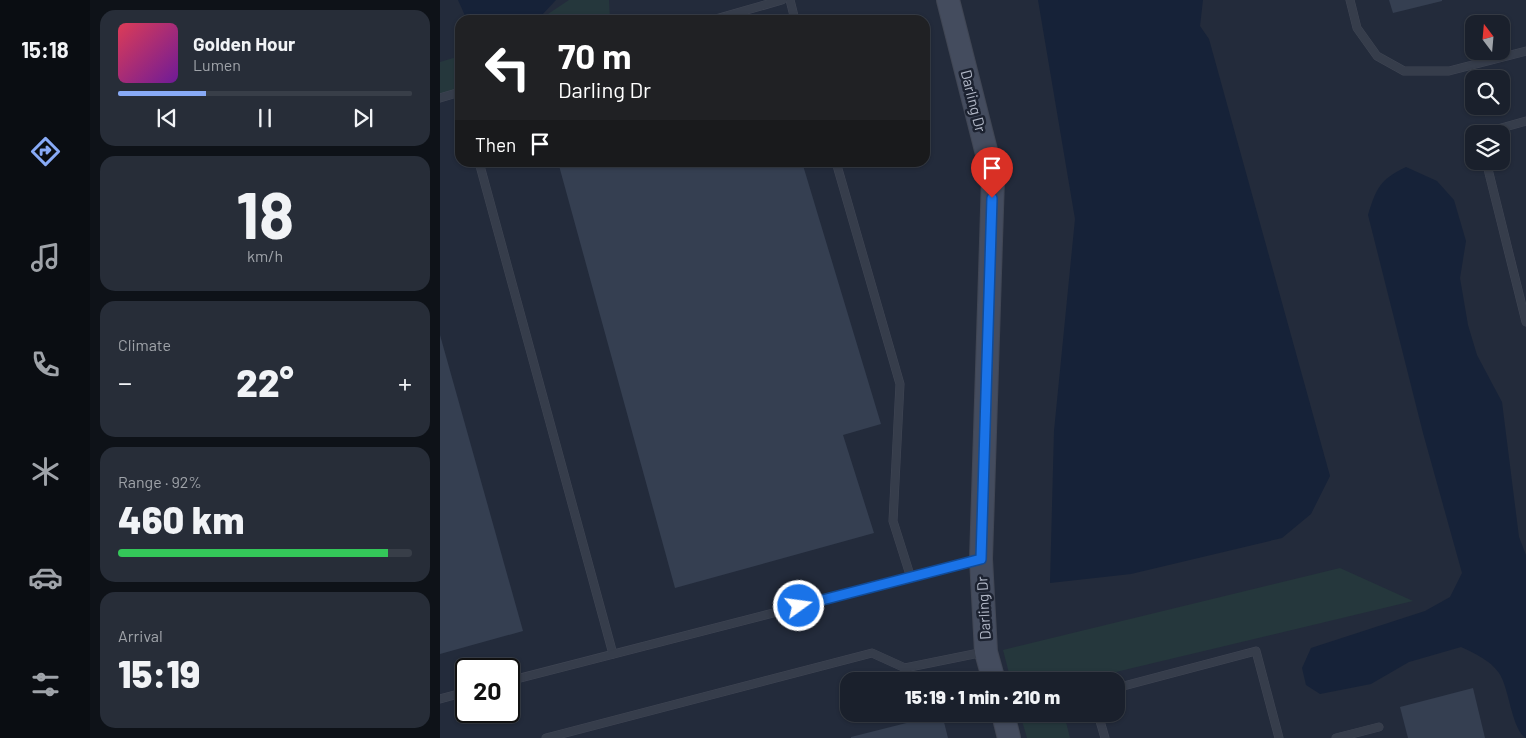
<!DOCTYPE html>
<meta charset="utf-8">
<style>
:root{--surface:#1a202c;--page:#272d38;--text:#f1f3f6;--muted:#9fa3a9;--line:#383e48;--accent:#88aaf6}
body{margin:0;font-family:Barlow,sans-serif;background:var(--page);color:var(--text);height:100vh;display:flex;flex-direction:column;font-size:19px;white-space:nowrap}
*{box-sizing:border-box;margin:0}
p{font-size:16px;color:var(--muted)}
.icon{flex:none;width:28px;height:28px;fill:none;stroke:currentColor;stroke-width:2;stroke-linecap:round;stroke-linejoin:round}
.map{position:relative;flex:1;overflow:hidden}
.details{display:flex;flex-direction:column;gap:10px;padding:10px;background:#0e1218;width:350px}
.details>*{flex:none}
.top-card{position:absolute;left:15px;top:15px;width:475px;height:152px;border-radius:15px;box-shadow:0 1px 4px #0004,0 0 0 1px var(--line);background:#202124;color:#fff;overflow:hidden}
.needle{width:32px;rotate:344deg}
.tools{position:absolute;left:1025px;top:15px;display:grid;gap:10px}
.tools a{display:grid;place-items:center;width:45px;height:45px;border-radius:10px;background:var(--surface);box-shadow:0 1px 4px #0004,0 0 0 1px var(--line);font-size:25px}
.speed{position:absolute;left:15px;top:658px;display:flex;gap:10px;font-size:25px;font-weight:700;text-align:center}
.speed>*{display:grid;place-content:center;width:65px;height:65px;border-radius:50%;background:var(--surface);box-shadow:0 1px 4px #0004,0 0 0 1px var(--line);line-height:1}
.speed .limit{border:2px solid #111;border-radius:8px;background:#fff;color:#111}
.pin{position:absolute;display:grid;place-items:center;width:42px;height:42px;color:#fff;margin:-51px -21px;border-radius:50% 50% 50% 0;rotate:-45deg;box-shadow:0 0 5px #0007}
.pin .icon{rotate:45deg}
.me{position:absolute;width:55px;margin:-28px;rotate:76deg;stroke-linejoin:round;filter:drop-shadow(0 0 4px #0008)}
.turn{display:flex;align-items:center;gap:18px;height:105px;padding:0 20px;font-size:22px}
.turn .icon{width:65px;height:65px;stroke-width:2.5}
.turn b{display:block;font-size:35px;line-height:42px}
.then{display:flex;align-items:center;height:48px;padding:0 20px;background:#0003;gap:10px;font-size:19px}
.big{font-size:38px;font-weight:800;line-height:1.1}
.details .widget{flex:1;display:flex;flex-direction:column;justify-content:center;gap:8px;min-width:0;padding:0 18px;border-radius:15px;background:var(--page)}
.details .dial{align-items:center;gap:0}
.dial b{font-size:65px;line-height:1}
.song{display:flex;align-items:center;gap:15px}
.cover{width:60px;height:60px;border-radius:8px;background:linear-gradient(135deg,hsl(350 70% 55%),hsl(280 70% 35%))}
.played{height:5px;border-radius:2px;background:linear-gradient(90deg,var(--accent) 30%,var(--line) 30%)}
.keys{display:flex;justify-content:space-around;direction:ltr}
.heat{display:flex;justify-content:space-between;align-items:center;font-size:28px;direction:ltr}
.charge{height:8px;border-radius:4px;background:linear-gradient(90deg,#34c759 92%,var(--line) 0)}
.trip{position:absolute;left:400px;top:672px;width:285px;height:50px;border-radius:15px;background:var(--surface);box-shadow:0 1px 4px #0004,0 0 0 1px var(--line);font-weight:800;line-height:50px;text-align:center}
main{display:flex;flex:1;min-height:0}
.dock{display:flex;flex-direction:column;width:90px;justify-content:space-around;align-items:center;background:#0a0d12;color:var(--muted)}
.dock .icon{width:35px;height:35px}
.dock .current{color:var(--accent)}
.dock b{font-size:22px;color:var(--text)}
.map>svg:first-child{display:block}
.green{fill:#25373c}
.water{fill:#162238}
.building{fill:#353f51}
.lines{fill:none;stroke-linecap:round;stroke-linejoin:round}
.lane-casing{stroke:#404654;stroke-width:9}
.secondary-casing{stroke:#404654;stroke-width:24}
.lane{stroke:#363d4b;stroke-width:8}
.secondary{stroke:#444c5e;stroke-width:22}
.route-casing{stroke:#114b97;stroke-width:12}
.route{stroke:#1a73e8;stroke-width:9}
.labels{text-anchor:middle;stroke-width:5;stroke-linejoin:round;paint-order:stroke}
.street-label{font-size:15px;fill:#b2b8c7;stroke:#1c2230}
</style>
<main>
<nav class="dock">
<b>15:18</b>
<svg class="icon current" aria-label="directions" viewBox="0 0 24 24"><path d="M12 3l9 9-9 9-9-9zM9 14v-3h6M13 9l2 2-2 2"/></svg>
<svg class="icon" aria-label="music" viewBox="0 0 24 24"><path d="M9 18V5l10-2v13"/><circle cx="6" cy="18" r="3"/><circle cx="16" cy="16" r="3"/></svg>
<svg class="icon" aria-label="phone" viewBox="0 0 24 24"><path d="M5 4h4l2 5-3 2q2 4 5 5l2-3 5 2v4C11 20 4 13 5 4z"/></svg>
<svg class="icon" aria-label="climate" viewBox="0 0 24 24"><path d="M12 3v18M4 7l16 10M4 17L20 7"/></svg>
<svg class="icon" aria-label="car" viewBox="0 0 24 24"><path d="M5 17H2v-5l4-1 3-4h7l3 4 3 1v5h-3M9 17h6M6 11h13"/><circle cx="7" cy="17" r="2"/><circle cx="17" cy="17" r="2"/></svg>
<svg class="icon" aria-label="filters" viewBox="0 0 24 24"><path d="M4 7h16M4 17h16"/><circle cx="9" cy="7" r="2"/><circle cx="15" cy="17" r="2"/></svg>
</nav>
<section class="details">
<div class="widget">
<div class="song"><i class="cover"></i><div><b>Golden Hour</b><p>Lumen</p></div></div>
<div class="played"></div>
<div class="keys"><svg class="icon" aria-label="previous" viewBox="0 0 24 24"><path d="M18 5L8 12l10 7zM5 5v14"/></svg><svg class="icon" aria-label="pause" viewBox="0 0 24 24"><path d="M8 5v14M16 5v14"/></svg><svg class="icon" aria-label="next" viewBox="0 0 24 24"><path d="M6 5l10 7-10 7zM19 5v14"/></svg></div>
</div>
<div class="widget dial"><b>18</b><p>km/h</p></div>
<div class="widget"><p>Climate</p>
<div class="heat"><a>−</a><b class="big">22°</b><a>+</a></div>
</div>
<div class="widget"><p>Range · 92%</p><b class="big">460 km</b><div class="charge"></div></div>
<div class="widget"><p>Arrival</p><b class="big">15:19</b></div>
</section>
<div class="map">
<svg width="1086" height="738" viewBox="0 0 1086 738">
<rect width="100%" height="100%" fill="#232b3b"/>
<!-- green -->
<g class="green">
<path d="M129,0H169L170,20H99Z"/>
<path d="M20,56V90L0,95V62Z"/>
<path d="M900,568L973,601L638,681H571L563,650Z"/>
<path d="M580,714H624L630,738H587Z"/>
</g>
<!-- water -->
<g class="water">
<path d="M18,0H116L101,16L90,20H27Z"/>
<path d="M598,0H763L760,26L769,39L890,476L871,514L842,538L691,574L610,583L614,431L635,219Z"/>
<path d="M966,167L997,181L1014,200L1026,241L1020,278L1028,325L1037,355L1062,402L1079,537L1086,555V738C1072,731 1069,687 1059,673C1050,660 1034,653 1021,647L969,662L931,684L880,694L866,685L862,668L871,648L985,611L1010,597L1022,573L983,433L928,215C936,189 940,179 966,167Z"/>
</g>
<!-- building -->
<g class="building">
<path d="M949,0H1002V1L953,13Z"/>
<path d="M118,162H362L441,424L403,435L434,533L235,588Z"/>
<path d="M0,335L83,631L0,654Z"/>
<path d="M1033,688L1045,738H968L960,707Z"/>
<path d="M502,714L508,738H411V737Z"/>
</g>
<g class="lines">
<!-- lane casing -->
<g class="lane-casing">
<g id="lane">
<path d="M350,0L355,20"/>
<path d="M910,0L917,28L937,56L964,71H1009L1086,51"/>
<path d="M272,20L342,0"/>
<path d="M0,98L20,92"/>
<path d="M1040,134L1086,121"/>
<path d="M1046,161L1086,322"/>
<path d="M39,162L173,654"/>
<path d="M396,162L460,384L453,521L471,578"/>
<path d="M69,681L539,560"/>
<path d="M676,688L816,651L839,738"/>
<path d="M0,699L26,692"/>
<path d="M658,714L665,738"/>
<path d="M106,738L432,653L465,668L544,652"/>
<path d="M896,738L939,727"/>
</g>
</g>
<!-- secondary casing -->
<g class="secondary-casing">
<g id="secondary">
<path d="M508,0L553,178L541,559L546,652L554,681"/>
<path d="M563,714L569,738"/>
</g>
</g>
<!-- lane -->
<use href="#lane" class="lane"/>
<!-- secondary -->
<use href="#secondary" class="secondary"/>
</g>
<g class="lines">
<!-- route casing -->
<g class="route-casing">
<path id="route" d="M359,606L541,559L552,198"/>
</g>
<!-- route -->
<use href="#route" class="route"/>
</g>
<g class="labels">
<!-- street labels -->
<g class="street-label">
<text transform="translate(533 101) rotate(76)" y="5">Darling Dr</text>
<text transform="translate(544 608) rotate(-93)" y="5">Darling Dr</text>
</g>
</g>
</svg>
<div class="tools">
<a><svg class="needle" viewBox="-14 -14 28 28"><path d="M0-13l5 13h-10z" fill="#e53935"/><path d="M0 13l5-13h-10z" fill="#9fa3a9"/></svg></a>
<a><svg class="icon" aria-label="search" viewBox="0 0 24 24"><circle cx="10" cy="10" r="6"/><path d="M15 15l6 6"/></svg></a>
<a><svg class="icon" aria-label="layers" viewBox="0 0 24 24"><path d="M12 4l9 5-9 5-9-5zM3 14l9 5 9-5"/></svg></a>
</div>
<div class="speed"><div class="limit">20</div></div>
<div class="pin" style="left:552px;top:198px;background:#d93025"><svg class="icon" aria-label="arrive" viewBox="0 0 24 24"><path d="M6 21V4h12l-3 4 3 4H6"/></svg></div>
<svg class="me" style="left:359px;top:606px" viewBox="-20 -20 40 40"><circle r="17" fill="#1a73e8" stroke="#fff" stroke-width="3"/><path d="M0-11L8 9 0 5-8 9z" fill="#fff"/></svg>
<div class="trip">15:19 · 1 min · 210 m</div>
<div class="top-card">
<div class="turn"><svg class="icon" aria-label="left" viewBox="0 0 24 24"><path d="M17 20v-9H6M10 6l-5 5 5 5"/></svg><div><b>70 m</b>Darling Dr</div></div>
<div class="then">Then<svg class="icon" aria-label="arrive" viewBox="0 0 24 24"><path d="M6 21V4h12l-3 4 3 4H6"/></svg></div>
</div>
</div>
</main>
